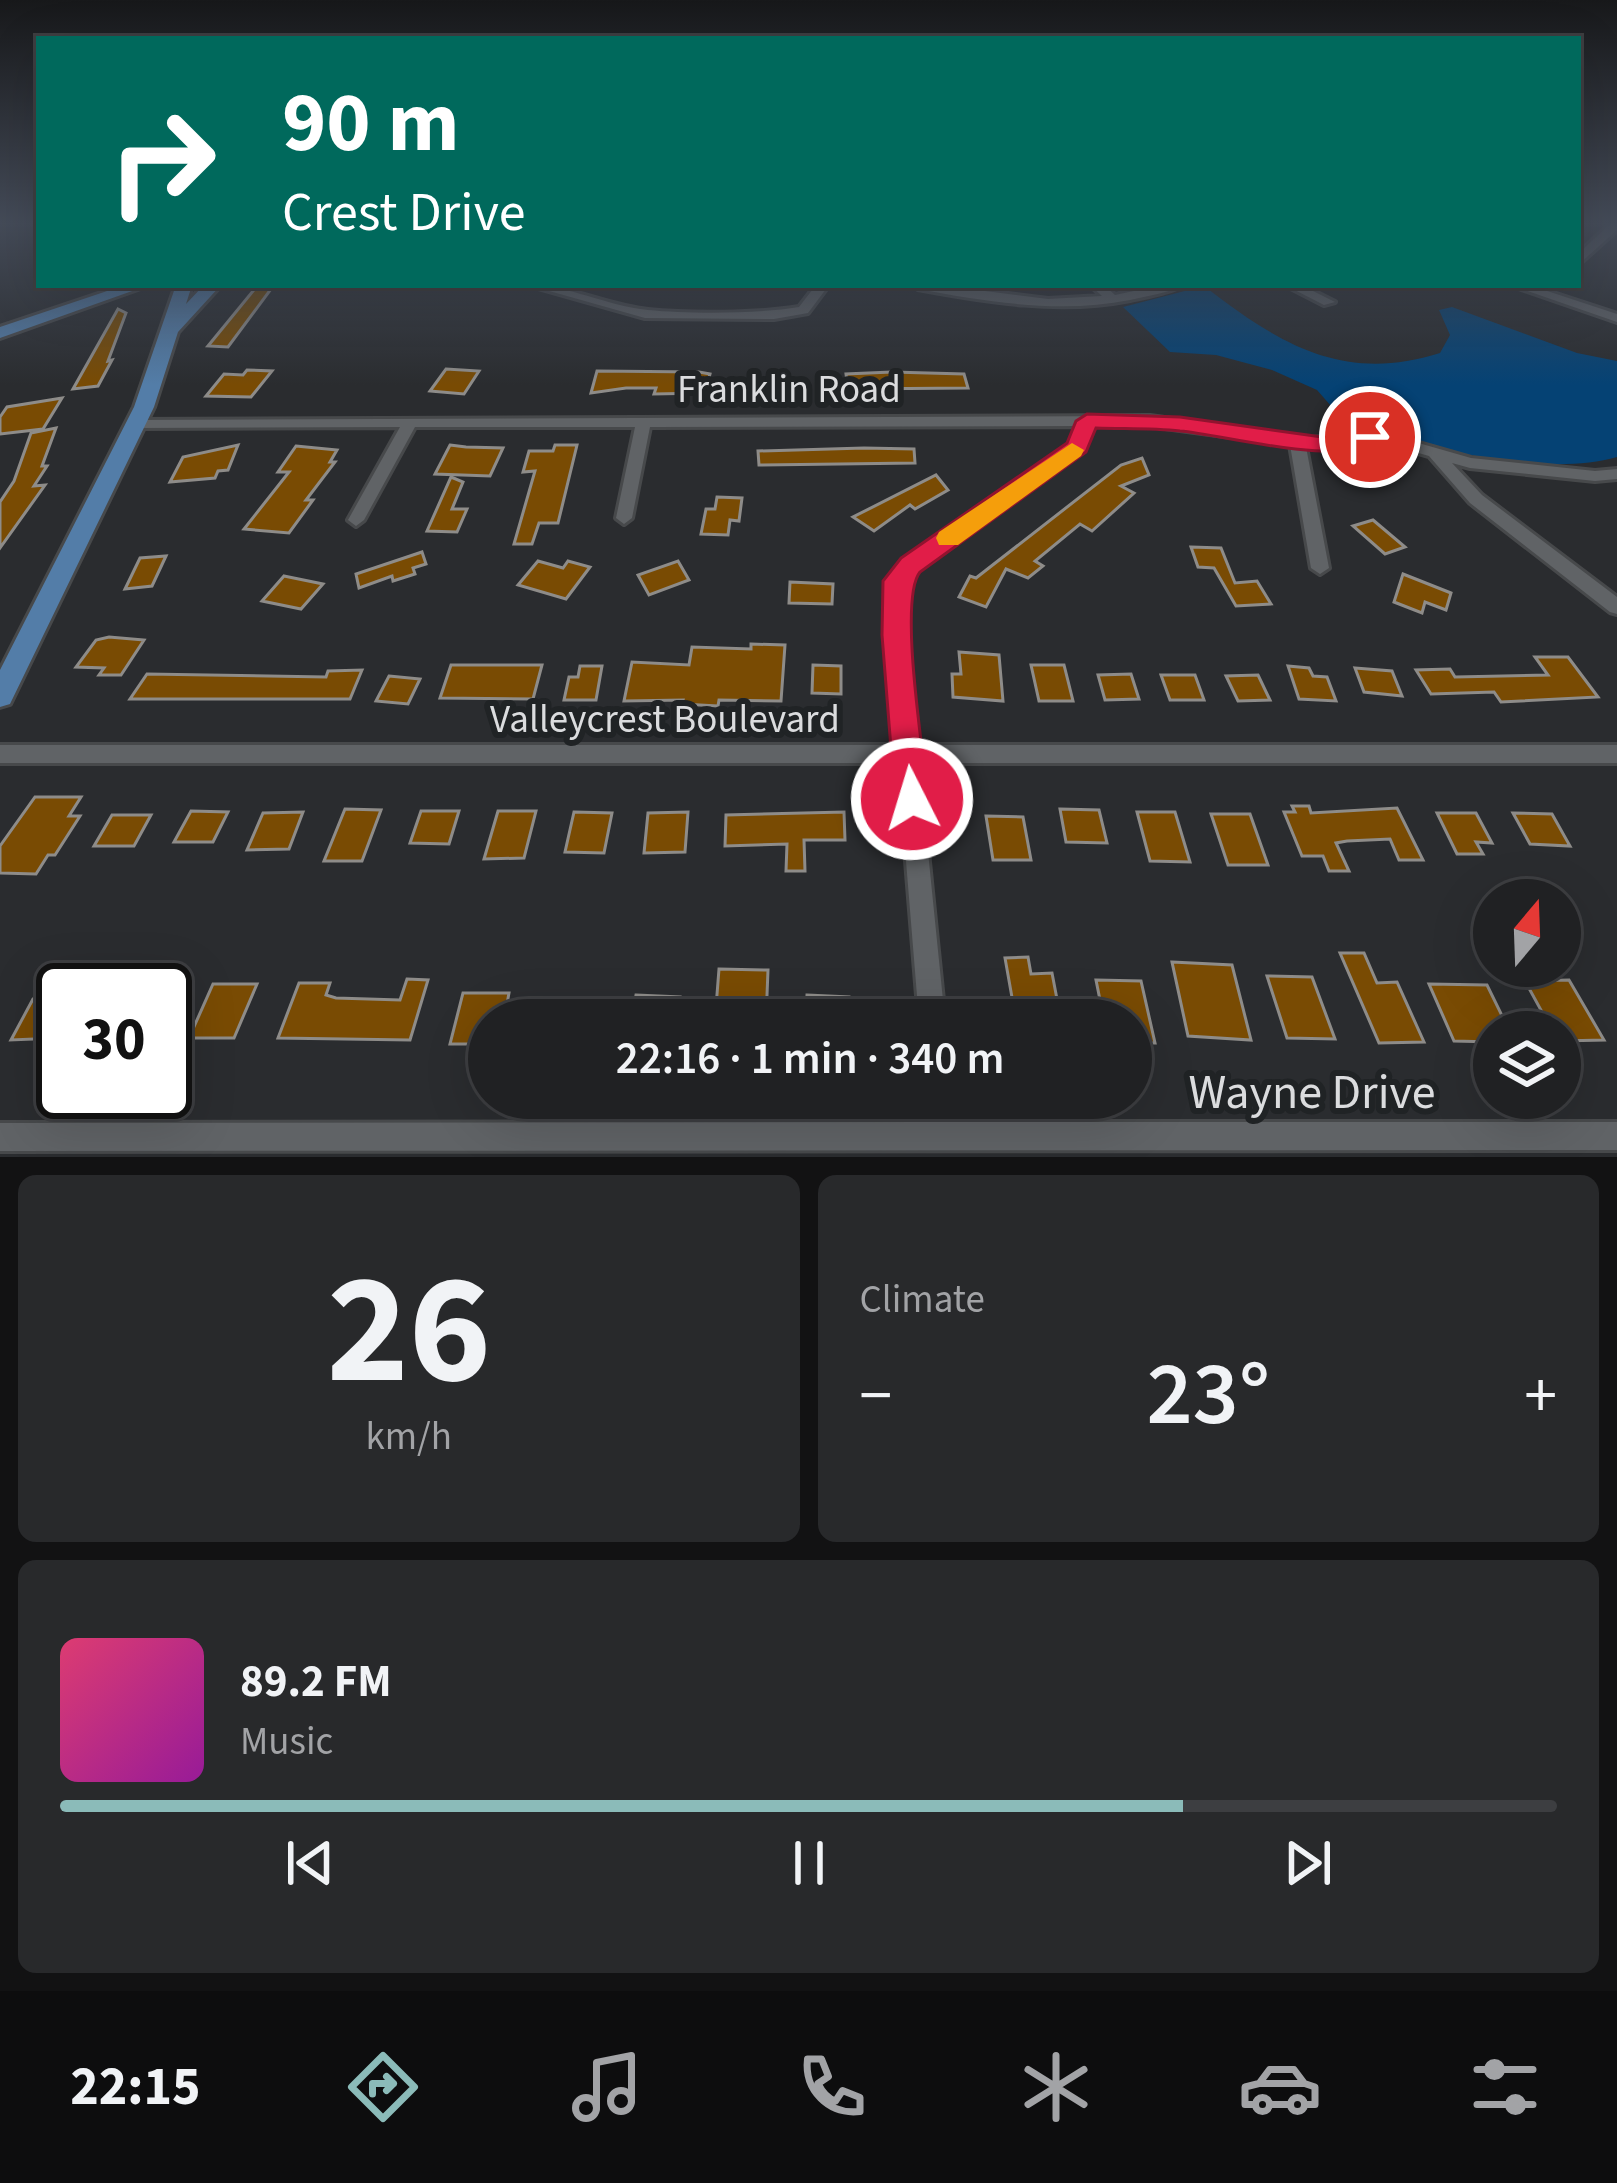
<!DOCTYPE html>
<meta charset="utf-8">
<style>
:root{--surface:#202123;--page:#28292b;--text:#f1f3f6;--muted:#a2a3a6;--line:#3d3e41;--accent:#8bbbb9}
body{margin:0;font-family:"Source Sans 3",sans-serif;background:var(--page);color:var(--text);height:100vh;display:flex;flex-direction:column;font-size:45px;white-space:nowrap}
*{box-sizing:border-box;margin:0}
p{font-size:39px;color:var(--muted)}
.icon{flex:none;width:66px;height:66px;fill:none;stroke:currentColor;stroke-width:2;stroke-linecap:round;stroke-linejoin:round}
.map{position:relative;height:1157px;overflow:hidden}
.drawer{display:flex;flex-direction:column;gap:18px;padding:18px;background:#121213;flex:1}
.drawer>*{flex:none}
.banner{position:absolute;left:36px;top:36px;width:1545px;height:252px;border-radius:0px;box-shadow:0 12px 48px #0002,0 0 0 3px var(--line);background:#00695c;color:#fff;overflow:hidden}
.needle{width:78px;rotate:19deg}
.controls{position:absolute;left:1473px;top:879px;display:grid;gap:24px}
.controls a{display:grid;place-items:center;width:108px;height:108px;border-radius:50%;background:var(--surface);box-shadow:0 12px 48px #0002,0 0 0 3px var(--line);font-size:60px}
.speed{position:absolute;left:36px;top:963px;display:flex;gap:24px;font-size:60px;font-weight:700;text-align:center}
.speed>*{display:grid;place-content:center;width:156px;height:156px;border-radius:50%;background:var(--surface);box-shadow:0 12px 48px #0002,0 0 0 3px var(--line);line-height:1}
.speed .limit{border:6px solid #111;border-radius:18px;background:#fff;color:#111}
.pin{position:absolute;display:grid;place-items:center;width:102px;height:102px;color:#fff;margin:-51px;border:6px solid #fff;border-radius:50%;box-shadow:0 3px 12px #0007}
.me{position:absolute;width:132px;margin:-66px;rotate:355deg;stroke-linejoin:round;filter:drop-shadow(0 0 9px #0008)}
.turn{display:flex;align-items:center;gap:42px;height:252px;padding:0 48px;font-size:54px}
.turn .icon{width:156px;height:156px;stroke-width:2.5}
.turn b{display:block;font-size:84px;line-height:102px}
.big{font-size:90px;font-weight:600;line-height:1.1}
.drawer .card{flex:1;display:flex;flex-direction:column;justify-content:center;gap:18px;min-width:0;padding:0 42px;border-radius:18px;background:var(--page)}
.drawer .dial{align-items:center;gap:0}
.dial b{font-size:156px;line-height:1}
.song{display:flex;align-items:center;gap:36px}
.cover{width:144px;height:144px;border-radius:18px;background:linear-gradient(135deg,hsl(340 70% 55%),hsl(300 70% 35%))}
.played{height:12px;border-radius:6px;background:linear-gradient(90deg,var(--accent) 75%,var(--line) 75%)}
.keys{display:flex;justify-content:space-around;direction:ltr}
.heat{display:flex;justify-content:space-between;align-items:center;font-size:66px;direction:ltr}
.drawer .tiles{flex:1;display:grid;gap:18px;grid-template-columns:1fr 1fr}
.card:last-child{grid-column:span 2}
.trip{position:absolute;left:468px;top:999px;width:684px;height:120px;border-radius:60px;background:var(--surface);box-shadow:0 12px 48px #0002,0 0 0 3px var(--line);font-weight:600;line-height:120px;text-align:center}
.tabs{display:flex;height:192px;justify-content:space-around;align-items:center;background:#0d0d0e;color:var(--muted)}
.tabs .icon{width:84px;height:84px}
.tabs .active{color:var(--accent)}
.tabs b{font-size:54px;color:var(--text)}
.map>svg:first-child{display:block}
.green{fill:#054274}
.building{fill:#794b03;stroke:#8e8c89;stroke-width:3}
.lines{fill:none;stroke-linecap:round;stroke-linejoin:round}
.minor-casing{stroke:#47494b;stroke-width:6}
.major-casing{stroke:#47494b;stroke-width:6}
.minor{fill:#606366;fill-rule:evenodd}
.major{fill:#537da8;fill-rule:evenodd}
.route{fill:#e11d48;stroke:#92132f;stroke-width:3}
.slow{fill:#f59e0b}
.labels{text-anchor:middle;stroke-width:12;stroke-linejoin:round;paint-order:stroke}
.street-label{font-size:39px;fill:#dbdcde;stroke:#202325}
.near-street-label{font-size:48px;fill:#dbdcde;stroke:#202325}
</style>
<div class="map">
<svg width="1617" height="1157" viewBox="0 0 1617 1157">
<rect width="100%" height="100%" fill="#2a2c2f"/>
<!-- green -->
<path class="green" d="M1204,286C1278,343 1343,384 1440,353L1450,335L1439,310L1452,307L1577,353L1617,361V457C1570,471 1503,462 1456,452C1418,444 1385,428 1346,423L1317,390L1272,370L1216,355L1170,352L1123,307Z"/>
<!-- building -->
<g class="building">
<path d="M258,285H274L228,347L208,346Z"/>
<path d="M118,309L126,313L108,361L112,360L98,386L73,389Z"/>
<path d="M446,369L479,371L464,394L430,391Z"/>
<path d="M247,370L272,371L251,397L206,396L224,374L243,375Z"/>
<path d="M597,371L699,372L710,374L705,393L654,394L656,388H626L591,393Z"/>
<path d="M892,372L964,374L968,388L848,389L846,374Z"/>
<path d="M62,398L43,429L0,434V417L7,407Z"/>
<path d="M56,428L42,466H47L34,486L45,485L0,548V502L14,481L31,433Z"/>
<path d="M238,445L228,470L218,471L215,478L170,482L183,457Z"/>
<path d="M450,445L466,447L503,448L490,476L435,474Z"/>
<path d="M555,445H577L558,523H539L532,544H514L535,471L523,472L529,451H553Z"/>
<path d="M296,446L337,450L330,462H335L306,500H313L289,533L244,529L289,472H278Z"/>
<path d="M864,448L914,449L915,463L759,465L758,451Z"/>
<path d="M1142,458L1149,475L1121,486L1134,493L1092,531L1080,524L1035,561L1043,566L1028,578L1006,569L986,607L959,597L970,576L976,578L1121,465Z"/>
<path d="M936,475L948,490L915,509L910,505L874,531L853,517Z"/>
<path d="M451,477L463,482L452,509H467L457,532L427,531Z"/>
<path d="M717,497L742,498L739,521L730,520L728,535L701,534L706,509H715Z"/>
<path d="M1373,520L1405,547L1385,554L1353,526Z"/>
<path d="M1191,547L1221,548L1235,583L1257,581L1271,604L1236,606L1214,568L1198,567Z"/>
<path d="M422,552L426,564L413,568L415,574L393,581L392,576L359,588L356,574Z"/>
<path d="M166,556L152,586L125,589L140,558Z"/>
<path d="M538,561L563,568L568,561L590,567L566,599L518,585Z"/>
<path d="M678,561L689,580L649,595L638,575Z"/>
<path d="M1403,574L1451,593L1446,610L1425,602L1422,613L1394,602Z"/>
<path d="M284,576L323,584L301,609L262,601Z"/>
<path d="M790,582L833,584L832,604L789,603Z"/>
<path d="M109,637L144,640L121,675H99L104,668L76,667L96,640Z"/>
<path d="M751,644L785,645L781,701L719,700L718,706L682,704L683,700L624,701L632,662L689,665L692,647L751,649Z"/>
<path d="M959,652L999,655L1003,701L953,697L952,674H961Z"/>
<path d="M1535,657H1568L1598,697L1501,702L1494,692L1431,694L1416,670L1450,669L1455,677L1548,675Z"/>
<path d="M451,665H542L533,699L440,698Z"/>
<path d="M813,665L841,666V694L812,693Z"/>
<path d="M1031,665H1064L1073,701H1039Z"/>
<path d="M580,666H602L596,700H564L569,677H578Z"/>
<path d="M1288,666L1309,668L1313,676L1327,677L1336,701L1299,699Z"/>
<path d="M1355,668L1392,671L1402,696L1364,692Z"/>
<path d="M362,670L350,699H130L147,674L326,677L328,671Z"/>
<path d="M1131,674L1139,699L1105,700L1098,675Z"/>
<path d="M1161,675H1195L1204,700H1170Z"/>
<path d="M1258,675L1270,700L1238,701L1226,676Z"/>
<path d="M389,676L420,679L408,704L376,701Z"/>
<path d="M35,797H81L69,816H80L55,855H48L36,874L0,873V846Z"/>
<path d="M1292,806H1309L1311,813L1397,808L1423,860H1399L1390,839L1347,841L1336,843L1349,871H1329L1323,856H1302L1284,812H1295Z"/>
<path d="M345,809L381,810L362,861H324Z"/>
<path d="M1060,809L1099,810L1107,843L1066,842Z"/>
<path d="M191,811L228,812L213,842H174Z"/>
<path d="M421,811H459L449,844L410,843Z"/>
<path d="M498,811H536L524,858L484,859Z"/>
<path d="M303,812L289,849L247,850L263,813Z"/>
<path d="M574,812L612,813L604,853L565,852Z"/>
<path d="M688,812L685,852L644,853L648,813Z"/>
<path d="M844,812L845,840H804L805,871H786L787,844L725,846L726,815Z"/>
<path d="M1137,812H1175L1190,862L1150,861Z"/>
<path d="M1437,813H1476L1492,843L1476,842L1483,854H1457Z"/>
<path d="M1513,813L1552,814L1570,846L1530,844Z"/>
<path d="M1211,814H1250L1268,865H1228Z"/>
<path d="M112,815H151L134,846H94Z"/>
<path d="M986,816L1023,817L1031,860H993Z"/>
<path d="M1340,953H1364L1377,983L1397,982L1424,1042L1379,1043Z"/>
<path d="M1028,957L1031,974L1052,973L1061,1020H1016L1005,958Z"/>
<path d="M1172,962L1232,965L1251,1040L1188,1036Z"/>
<path d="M719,969L768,970L766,1020H715Z"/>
<path d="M1267,976L1312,977L1335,1039L1287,1038Z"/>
<path d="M407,979L428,980L410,1040L278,1038L299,983H330L326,995L336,998L400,1000Z"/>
<path d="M1096,980L1141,981L1155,1043H1131V1020H1104Z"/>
<path d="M1569,980L1604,1040L1560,1041V1032H1553L1525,981Z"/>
<path d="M213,984H257L234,1038H189Z"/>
<path d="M1429,984L1487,985L1510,1032H1494V1042L1454,1041Z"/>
<path d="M463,993H509L504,1020H489V1044H450Z"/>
<path d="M636,995L680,997L677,1020H632Z"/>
<path d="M807,995L849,997V1020H806Z"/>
<path d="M63,998V1028L58,1038L11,1040L33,999Z"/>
<path d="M593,998L590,1020H546L549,999Z"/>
</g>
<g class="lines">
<!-- minor casing -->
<g class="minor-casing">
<g id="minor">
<path d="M1611,223H1617V230L1578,265V254Z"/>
<path d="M528,285C569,285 607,306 648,310C689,314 758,314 799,307L816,285H829L808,313L774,319L645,318Z"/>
<path d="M912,285H938L1048,299L1102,296L1090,285H1104L1115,295L1162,285H1183C1168,293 1148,296 1130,300C1061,314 988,302 918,289Z"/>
<path d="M1285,285H1301L1335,302L1324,305Z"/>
<path d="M1510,285H1529L1617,314V322Z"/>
<path d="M1150,416L1310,438L1380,432L1471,458L1595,471L1617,469V479L1595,481L1470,468L1452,463L1482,495L1617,597V614L1610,612L1470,503L1429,456L1380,442L1306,447L1329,568L1320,574L1311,568L1290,445L1150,426H1093L1082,450L915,570L903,592L918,745H1617V763H919L945,1020H919L898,763H0V745H896L885,592L903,561L1070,444L1078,426L650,427L632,518L624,524L616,518L635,427H415L364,520L356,526L348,520L400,427L136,428L131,426V420Z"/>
<path d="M925,1098H953L955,1122H1617V1150L0,1151V1123L927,1122Z"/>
</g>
</g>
<!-- major casing -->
<g class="major-casing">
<g id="major">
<path d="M125,285H149L0,338V327Z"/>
<path d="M176,285H192L186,304L204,285H221L178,332L154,407L10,704L0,707V670L134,407Z"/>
</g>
</g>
<!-- minor -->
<use href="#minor" class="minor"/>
<!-- major -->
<use href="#major" class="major"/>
</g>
<!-- sky -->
<linearGradient id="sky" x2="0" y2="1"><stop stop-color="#17181a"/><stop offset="0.58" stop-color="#444b58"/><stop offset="1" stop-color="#444b58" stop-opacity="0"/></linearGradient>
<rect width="1617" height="385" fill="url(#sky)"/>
<!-- route -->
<path class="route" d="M1087,414L1180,417L1322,437L1370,430L1381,437C1345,470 1228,435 1180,431C1152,428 1124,429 1096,428L1086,452L920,572C898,599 924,756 928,799L924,809L912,814L900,809L895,799L882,635L883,581L901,558L1067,443L1076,421Z"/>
<!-- slow -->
<path class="slow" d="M1072,443L1084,450L1081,456L958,545H939L936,538L939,532Z"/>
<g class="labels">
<!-- street labels -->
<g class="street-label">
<text x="789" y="402">Franklin Road</text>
<text x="665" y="732">Valleycrest Boulevard</text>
</g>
<!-- near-street labels -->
<g class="near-street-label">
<text x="1312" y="1108">Wayne Drive</text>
</g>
</g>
</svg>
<div class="controls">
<a><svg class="needle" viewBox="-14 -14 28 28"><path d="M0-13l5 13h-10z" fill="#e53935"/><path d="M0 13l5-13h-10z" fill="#a2a3a6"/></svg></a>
<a><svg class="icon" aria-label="layers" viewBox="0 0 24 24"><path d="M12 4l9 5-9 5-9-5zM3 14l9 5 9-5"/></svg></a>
</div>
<div class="speed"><div class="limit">30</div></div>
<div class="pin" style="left:1370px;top:437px;background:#d93025"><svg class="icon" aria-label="arrive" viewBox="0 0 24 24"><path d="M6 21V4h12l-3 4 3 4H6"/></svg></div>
<svg class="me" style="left:912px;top:799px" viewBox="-20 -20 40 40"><circle r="17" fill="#e11d48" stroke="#fff" stroke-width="3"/><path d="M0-11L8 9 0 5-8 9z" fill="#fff"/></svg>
<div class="trip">22:16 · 1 min · 340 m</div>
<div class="banner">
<div class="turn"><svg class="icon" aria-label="right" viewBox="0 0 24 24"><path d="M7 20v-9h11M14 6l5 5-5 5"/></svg><div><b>90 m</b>Crest Drive</div></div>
</div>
</div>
<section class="drawer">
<div class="tiles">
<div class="card dial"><b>26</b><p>km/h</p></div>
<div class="card"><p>Climate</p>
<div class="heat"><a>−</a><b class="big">23°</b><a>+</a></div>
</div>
<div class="card">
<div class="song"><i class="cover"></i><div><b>89.2 FM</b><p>Music</p></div></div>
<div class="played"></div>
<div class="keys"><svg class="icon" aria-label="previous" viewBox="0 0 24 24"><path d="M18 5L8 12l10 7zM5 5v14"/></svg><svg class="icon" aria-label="pause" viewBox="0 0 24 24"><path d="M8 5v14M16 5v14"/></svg><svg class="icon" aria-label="next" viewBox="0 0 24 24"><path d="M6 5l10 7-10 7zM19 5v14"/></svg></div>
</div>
</div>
</section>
<nav class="tabs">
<b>22:15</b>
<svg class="icon active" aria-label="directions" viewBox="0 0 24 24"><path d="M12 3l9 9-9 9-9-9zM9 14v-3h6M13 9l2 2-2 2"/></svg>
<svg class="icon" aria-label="music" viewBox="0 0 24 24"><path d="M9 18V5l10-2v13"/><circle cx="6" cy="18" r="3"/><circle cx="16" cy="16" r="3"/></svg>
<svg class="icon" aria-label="phone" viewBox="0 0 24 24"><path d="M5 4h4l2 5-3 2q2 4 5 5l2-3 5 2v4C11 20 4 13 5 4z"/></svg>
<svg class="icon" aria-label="climate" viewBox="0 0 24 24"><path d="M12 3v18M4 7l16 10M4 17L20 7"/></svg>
<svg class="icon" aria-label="car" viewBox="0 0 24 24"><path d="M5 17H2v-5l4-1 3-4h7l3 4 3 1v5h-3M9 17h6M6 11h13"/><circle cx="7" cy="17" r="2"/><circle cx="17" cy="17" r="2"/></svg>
<svg class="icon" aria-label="filters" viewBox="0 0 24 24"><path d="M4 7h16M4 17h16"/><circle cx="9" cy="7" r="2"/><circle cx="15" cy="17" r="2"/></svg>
</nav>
